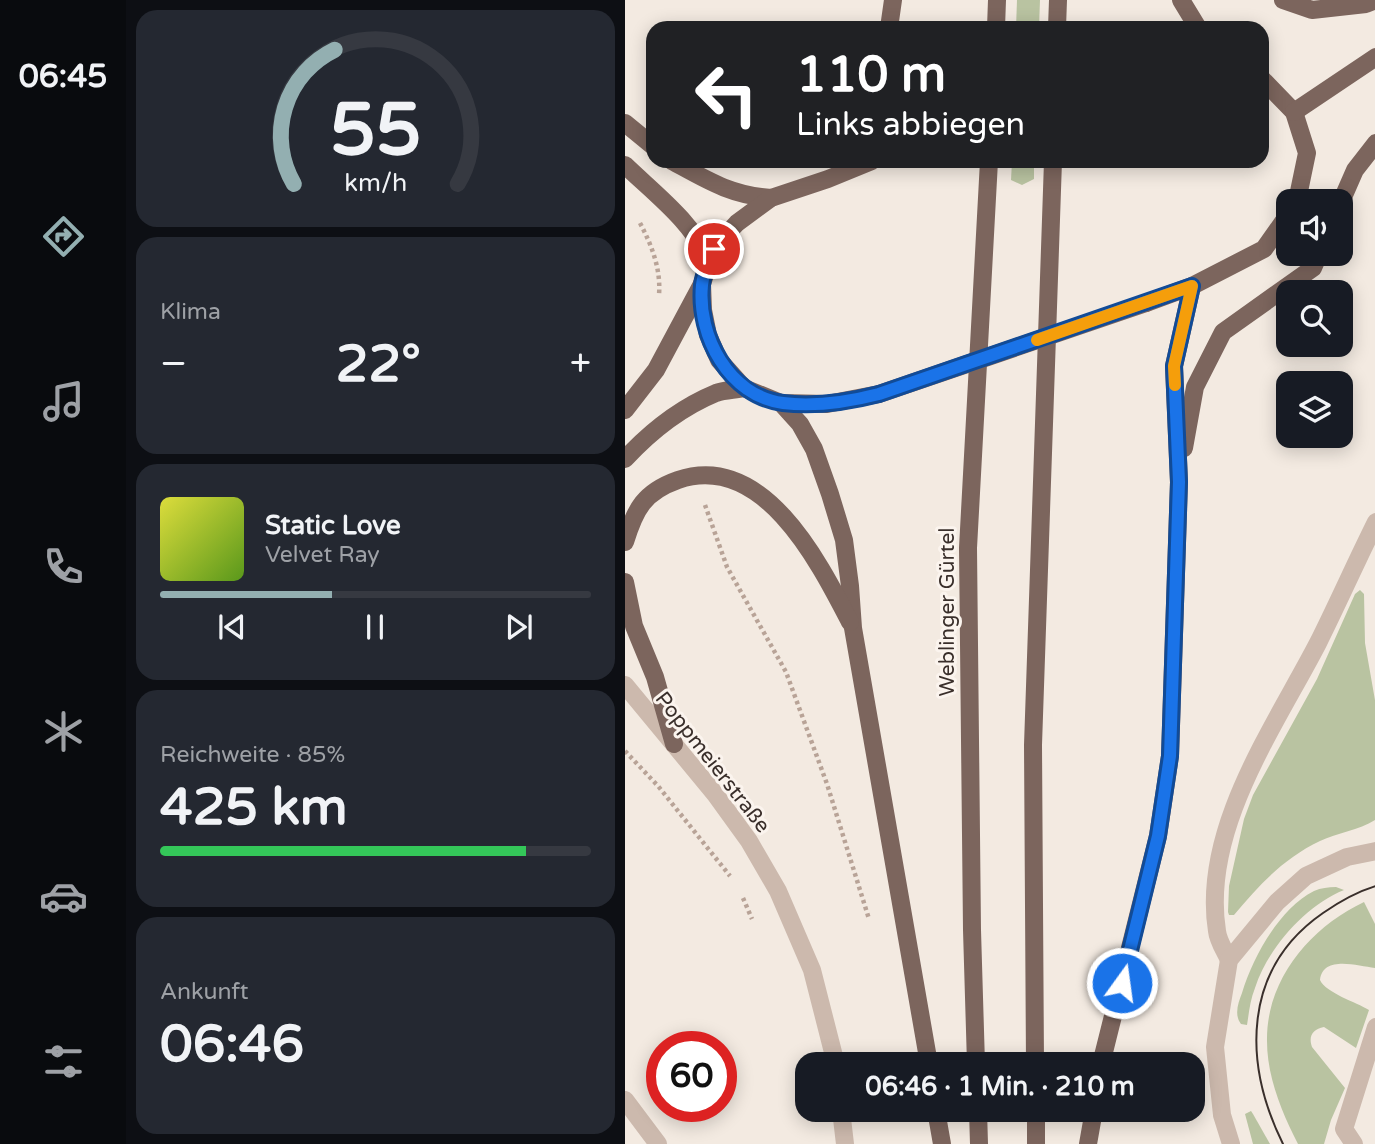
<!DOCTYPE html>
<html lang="de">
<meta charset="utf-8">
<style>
:root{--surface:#171b24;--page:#242831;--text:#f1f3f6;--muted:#9ea1a6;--line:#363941;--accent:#93afb1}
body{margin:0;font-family:"Varela Round",sans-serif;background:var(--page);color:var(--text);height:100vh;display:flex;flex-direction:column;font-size:26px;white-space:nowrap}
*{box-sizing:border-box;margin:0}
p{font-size:23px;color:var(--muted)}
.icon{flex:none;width:38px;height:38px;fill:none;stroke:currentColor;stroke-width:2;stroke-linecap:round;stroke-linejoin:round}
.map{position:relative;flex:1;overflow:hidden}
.side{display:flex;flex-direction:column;gap:10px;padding:10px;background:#0d0f14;width:499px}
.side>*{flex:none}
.hud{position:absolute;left:21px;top:21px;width:623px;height:147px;border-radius:21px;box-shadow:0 4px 18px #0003;background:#202124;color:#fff;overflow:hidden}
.tools{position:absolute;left:651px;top:189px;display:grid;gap:14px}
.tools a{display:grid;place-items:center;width:77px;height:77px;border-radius:14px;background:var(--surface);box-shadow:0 4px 18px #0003;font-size:35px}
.speed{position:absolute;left:21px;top:1031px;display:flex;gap:14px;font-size:35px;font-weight:700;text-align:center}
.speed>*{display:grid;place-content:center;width:91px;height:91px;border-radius:50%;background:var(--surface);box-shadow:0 4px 18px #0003;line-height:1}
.speed .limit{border:10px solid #d22;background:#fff;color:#111}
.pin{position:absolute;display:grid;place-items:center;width:60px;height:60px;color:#fff;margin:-30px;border:4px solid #fff;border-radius:50%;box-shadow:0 2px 7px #0007}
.me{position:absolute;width:77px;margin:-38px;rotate:14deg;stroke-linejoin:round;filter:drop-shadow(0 0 5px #0008)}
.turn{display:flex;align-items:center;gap:24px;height:147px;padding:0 35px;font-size:32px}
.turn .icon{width:91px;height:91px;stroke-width:2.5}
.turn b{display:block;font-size:49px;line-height:60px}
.big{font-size:52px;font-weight:700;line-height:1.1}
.side .tile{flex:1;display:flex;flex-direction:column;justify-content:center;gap:10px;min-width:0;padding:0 24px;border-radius:21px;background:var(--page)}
.side .dial{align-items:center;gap:0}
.dial svg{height:182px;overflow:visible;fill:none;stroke:var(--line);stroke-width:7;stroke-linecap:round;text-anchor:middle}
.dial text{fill:var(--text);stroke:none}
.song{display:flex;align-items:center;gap:21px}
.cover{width:84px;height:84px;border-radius:10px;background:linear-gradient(135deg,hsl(60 70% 55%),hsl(90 70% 35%))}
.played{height:7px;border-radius:4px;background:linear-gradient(90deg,var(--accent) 40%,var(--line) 40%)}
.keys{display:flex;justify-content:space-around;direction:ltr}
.heat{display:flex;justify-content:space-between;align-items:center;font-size:38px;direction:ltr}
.charge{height:10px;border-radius:5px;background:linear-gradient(90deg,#34c759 85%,var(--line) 0)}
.trip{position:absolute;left:170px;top:1052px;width:410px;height:70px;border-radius:21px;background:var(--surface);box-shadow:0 4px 18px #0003;font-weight:700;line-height:70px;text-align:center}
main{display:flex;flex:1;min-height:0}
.menu{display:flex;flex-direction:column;width:126px;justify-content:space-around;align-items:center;background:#090b0e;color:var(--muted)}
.menu .icon{width:49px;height:49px}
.menu .active{color:var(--accent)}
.menu b{font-size:32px;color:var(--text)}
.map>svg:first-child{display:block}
.green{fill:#b9c3a1}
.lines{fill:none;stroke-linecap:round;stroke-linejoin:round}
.path{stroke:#b8a397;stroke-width:4.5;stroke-dasharray:3.5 3.5;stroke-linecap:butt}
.service{stroke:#ccb9ad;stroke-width:18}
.tertiary{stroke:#ccb9ad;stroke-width:18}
.primary{stroke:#7c655d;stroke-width:18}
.tram{stroke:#3a2f2b;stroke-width:2}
.primary-bridge{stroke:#7c655d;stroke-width:18}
.route-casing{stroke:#114b97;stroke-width:18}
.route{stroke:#1a73e8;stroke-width:12}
.slow{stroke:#f59e0b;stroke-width:12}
.labels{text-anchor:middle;stroke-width:6;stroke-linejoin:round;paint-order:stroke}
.street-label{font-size:21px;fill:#3a2f2b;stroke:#fbf4ee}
</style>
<main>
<nav class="menu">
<b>06:45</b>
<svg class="icon active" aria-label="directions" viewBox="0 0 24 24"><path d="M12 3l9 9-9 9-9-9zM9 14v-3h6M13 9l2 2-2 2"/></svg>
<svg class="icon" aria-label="music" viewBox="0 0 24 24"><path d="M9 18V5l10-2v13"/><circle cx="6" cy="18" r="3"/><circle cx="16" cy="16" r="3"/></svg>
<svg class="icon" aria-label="phone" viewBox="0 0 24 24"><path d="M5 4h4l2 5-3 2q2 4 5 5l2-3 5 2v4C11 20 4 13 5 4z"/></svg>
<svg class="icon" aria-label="climate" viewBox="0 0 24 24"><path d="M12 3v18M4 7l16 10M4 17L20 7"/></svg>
<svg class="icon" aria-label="car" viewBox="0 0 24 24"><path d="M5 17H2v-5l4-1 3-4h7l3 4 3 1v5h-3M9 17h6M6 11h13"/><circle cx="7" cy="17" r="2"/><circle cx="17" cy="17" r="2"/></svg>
<svg class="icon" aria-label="filters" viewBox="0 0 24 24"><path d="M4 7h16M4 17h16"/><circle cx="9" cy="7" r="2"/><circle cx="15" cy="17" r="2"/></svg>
</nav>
<section class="side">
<div class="tile dial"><svg viewBox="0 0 100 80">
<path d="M14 69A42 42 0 1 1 86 69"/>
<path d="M14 69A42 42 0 0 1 32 10" stroke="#93afb1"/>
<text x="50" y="56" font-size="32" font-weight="700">55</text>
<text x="50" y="72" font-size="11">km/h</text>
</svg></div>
<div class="tile"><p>Klima</p>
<div class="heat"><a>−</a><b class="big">22°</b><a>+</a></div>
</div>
<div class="tile">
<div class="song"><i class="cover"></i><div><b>Static Love</b><p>Velvet Ray</p></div></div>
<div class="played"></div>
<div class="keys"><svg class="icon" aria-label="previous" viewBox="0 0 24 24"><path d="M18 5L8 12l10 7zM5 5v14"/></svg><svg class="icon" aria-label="pause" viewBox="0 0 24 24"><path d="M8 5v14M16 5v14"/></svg><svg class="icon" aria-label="next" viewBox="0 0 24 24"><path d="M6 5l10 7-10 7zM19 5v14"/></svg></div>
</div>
<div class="tile"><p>Reichweite · 85%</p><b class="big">425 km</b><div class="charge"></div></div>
<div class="tile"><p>Ankunft</p><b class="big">06:46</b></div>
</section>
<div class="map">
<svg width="751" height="1144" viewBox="0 0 751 1144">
<rect width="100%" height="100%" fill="#f3eae1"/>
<!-- green -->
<g class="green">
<path d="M392,0H415L414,28H391Z"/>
<path d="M387,161H409V179L397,185L386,180Z"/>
<path d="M735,590L739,594L740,643L751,706L750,820C734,830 712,833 695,841C659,858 634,885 609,915H604L603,912L604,886L619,819L628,795L692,679L730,594Z"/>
<path d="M711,887L719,890C680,906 643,948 630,988C625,1000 624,1013 622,1025L616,1024C609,1015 613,1003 617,993C628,957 654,909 689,891C696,888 703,887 711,887Z"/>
<path d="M739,902L750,924V968C732,966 698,955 695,980C701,993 731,1002 744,1010L731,1048L699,1027C688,1029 683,1036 687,1047L720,1088L706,1120L699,1144H673C657,1113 642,1077 642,1041C641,979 686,927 739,902Z"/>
<path d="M626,1111L628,1114L645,1144H628L620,1114Z"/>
</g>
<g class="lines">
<!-- path -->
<g class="path">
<path d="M15,223C27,246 36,269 34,295"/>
<path d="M80,505L102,567L161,672L202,784L244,919"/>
<path d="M0,751L33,786L105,876"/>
<path d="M118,898L127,919"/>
</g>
<!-- service -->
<g class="service">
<path d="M604,960C600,951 593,941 592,931C576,830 649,728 693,643C713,603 731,562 751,522"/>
<path d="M0,1100L33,1144"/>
<path d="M606,1144L597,1115L590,1047L604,960L652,902L681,876L722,857L751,851"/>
<path d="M729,1144L719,1129L751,1027"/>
</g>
<!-- tertiary -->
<g class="tertiary">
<path d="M0,685L90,794L124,841L153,891L187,970L211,1064"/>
<path d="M216,1110L220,1144"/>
</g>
<!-- primary -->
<g class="primary">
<path d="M556,0L573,28"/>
<path d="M658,0L687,10L741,4L751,0"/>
<path d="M264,28L268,0"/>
<path d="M371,28L372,0"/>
<path d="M432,28L433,0"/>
<path d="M637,79L669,112L682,153L672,201"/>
<path d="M669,112L751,57"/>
<path d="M0,123L28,146"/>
<path d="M47,161C82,180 105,195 146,198"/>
<path d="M247,161L203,179L146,198L112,223L88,249L77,284L78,310L83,335L94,360L119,388L156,403L202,404L254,394"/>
<path d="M0,165C30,194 68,222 84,261"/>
<path d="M716,202L730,170L751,143"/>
<path d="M521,303L567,286L639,249L663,215"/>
<path d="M156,403L175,424L189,449L205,494L219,540L225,586L228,628L304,1064"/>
<path d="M0,410L31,370L77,284"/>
<path d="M559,448L570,387L598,332L688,268L694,254"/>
<path d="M0,459C25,432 57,407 91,393C99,390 110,390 119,388"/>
<path d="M0,542C10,509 19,492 53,480C138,451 194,562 225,622"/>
<path d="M0,582L9,626L30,677L49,744"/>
<path d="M351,1064L347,930L343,548L364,161"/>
<path d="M410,1064L408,745L428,161"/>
<path d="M476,1064L533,836L545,756L554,482L549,366L567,286"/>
<path d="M311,1110L317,1144"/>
<path d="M353,1110L354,1144"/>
<path d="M411,1110V1144"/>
<path d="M463,1144L469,1110"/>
</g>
<!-- tram -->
<path class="tram" d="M658,1144C618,1063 617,969 698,913C714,902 731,892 751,886"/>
<!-- primary-bridge -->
<path class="primary-bridge" d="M254,394L521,303"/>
</g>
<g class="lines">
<!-- route casing -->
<g class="route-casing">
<path id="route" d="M89,249C85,260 78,273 77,285C72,336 104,396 158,403C190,407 223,402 254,394L567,286L549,366L554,482L545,756L533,836L497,983"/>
</g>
<!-- route -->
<use href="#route" class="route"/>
<!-- slow -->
<path class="slow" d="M412,340L567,286L549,366L550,385"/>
</g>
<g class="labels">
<!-- street labels -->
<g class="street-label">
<text transform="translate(322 612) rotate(-90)" y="7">Weblinger Gürtel</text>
<text transform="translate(88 762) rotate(52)" y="7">Poppmeierstraße</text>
</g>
</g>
</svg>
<div class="tools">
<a><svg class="icon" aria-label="sound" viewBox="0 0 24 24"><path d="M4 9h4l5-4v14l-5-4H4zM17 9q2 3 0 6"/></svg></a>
<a><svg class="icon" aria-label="search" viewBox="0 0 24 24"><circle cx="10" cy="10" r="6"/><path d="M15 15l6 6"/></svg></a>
<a><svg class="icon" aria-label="layers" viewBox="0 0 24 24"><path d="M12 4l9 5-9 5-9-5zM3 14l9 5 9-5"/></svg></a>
</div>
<div class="speed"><div class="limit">60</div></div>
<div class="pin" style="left:89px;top:249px;background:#d93025"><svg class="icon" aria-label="arrive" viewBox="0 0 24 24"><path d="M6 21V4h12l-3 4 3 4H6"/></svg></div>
<svg class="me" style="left:497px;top:983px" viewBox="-20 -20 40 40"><circle r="17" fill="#1a73e8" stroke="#fff" stroke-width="3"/><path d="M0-11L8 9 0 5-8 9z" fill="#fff"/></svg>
<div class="trip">06:46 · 1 Min. · 210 m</div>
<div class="hud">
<div class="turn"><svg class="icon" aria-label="left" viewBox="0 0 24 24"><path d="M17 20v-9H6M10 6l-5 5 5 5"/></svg><div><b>110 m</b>Links abbiegen</div></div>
</div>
</div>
</main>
